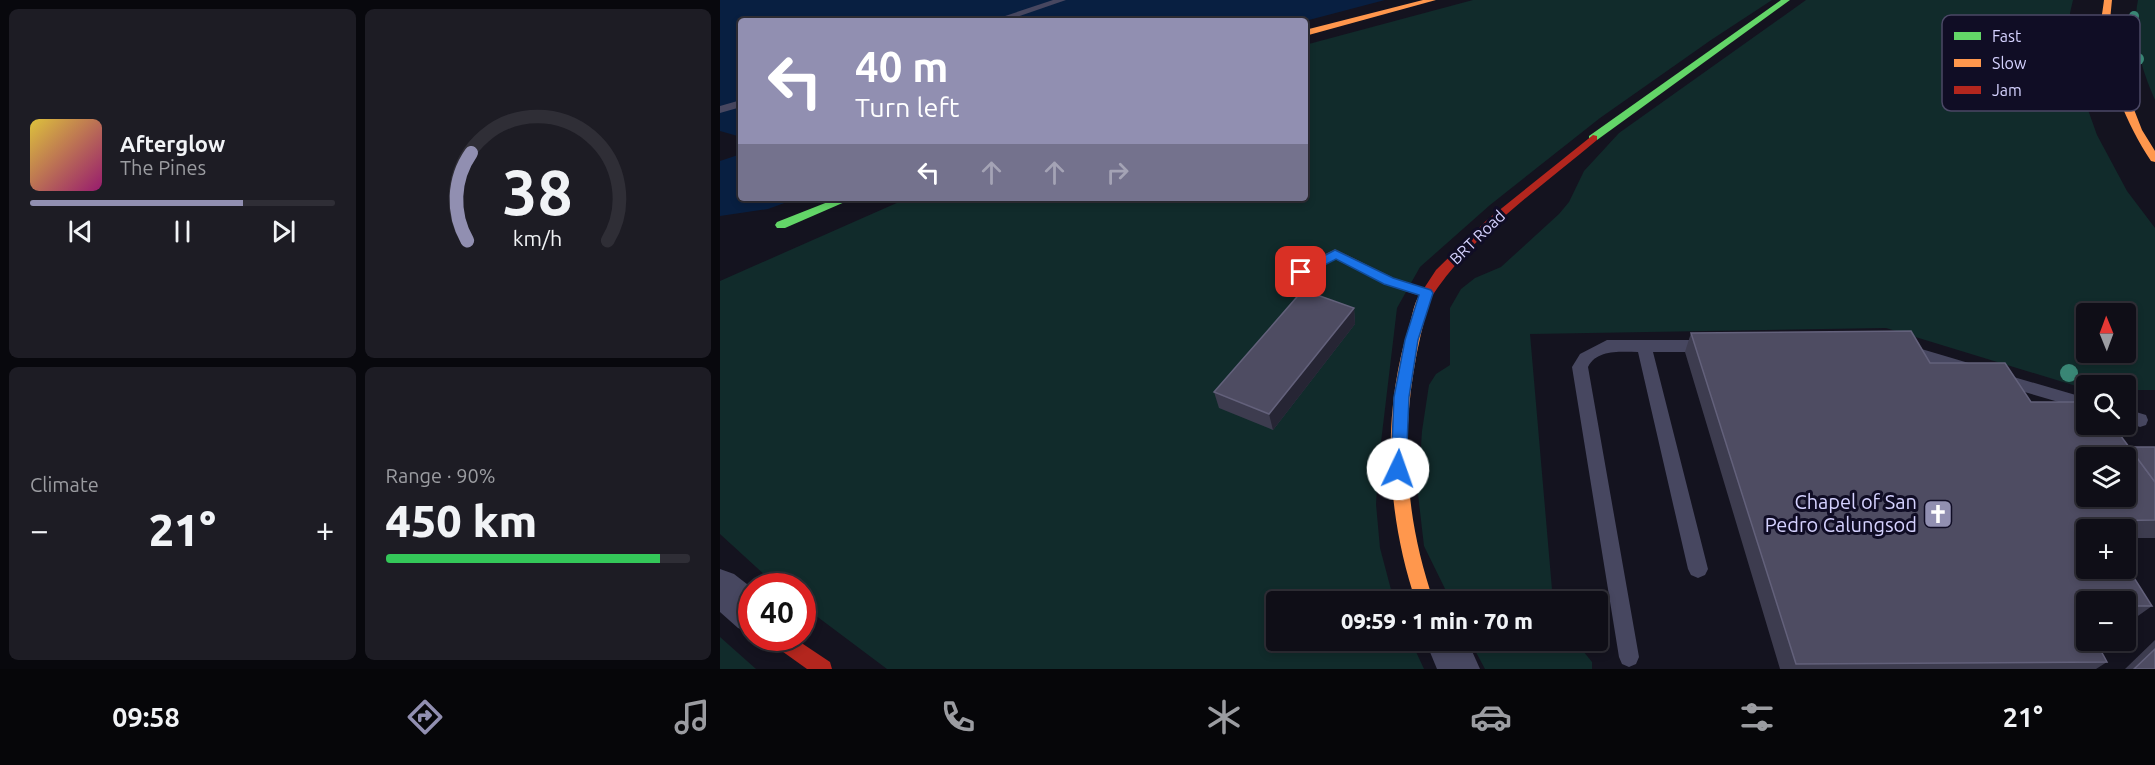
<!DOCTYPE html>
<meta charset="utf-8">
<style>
:root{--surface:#0f0e17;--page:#1d1c24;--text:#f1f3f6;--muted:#9b9ca1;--line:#2f2e36;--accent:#918fb1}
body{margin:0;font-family:Ubuntu,sans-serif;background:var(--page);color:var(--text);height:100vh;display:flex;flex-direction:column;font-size:22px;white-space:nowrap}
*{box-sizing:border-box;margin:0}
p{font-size:20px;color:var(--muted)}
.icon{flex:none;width:33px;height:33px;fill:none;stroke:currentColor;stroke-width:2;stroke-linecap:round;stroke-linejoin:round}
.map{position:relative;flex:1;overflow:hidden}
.drawer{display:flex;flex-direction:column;gap:9px;padding:9px;background:#08080d;width:720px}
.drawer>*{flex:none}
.guide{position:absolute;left:18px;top:18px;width:570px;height:183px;border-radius:6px;box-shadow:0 3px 9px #0003,0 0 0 2px var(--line);background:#918fb1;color:#fff;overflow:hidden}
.needle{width:39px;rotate:359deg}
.controls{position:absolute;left:1356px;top:303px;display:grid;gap:12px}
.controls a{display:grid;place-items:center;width:60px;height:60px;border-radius:6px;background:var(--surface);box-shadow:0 3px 9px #0003,0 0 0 2px var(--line);font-size:30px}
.speed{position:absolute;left:18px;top:573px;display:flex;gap:12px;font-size:30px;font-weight:700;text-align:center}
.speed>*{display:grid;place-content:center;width:78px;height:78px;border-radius:50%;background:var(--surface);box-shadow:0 3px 9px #0003,0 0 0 2px var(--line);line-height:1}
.speed .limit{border:9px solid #d22;background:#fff;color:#111}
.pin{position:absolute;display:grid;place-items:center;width:51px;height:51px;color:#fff;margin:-26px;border-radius:12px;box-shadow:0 3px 9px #0006}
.me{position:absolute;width:66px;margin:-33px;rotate:3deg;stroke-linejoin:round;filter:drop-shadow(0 0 4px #0008)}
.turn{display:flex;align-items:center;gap:21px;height:126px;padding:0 18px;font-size:27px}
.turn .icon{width:78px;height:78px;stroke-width:2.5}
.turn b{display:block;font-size:42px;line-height:51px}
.lanes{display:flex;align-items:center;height:57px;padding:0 18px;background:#0003;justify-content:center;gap:30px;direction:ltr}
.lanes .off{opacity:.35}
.big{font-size:45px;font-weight:800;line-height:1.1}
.drawer .widget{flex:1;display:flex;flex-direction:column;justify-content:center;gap:9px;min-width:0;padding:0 21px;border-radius:9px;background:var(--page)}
.drawer .dial{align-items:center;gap:0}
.dial svg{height:156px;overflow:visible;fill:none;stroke:var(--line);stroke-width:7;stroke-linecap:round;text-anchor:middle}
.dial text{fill:var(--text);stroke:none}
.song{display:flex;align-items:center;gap:18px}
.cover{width:72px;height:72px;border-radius:9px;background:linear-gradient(135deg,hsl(50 70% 55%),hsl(320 70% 35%))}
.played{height:6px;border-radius:3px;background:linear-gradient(90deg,var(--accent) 70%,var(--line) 70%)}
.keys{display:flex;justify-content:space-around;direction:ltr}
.heat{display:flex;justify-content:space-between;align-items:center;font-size:33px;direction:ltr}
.charge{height:9px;border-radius:4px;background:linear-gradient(90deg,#34c759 90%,var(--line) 0)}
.drawer .tiles{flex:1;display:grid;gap:9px;grid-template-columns:repeat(2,1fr)}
.trip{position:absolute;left:546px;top:591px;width:342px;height:60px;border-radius:6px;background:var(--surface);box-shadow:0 3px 9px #0003,0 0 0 2px var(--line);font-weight:800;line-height:60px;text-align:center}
.menu{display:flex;height:96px;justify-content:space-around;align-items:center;background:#060609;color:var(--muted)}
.menu .icon{width:42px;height:42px}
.menu .selected{color:var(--accent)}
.menu b{font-size:27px;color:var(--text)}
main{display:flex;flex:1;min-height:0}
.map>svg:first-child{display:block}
.green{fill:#112b2b;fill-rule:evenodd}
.water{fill:#081f41}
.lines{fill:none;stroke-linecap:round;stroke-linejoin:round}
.lane{fill:#474760;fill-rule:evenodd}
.street{fill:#474760;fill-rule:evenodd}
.fast{fill:#63d668;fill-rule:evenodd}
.slow{fill:#ff974d;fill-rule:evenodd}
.jam{fill:#b3261e;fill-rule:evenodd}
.tree{fill:#398675}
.wall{fill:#3d3c4f}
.shaded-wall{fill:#262534}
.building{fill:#4e4c62;stroke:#63617b;stroke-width:1.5;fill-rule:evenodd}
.route{fill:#1a73e8;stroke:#114b97;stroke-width:1.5}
.labels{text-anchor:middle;stroke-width:6;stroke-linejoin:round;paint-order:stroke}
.street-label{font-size:16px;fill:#d5d2ff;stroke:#100d25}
.near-poi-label{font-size:20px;fill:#d5d2ff;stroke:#100d25;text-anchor:end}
.key{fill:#100d25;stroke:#4b4866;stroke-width:1.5}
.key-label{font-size:16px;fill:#d5d2ff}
</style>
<main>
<section class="drawer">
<div class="tiles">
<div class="widget">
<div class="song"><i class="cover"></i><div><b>Afterglow</b><p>The Pines</p></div></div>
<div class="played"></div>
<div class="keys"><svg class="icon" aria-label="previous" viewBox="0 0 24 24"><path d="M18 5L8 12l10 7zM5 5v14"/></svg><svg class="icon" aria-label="pause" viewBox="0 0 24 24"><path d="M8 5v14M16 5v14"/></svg><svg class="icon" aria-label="next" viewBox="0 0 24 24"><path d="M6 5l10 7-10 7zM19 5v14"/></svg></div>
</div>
<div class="widget dial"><svg viewBox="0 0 100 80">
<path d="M14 69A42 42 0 1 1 86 69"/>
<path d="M14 69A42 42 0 0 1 16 24" stroke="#918fb1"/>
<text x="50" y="56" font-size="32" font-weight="700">38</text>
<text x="50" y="72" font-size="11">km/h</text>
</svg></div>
<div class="widget"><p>Climate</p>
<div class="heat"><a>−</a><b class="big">21°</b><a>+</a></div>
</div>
<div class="widget"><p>Range · 90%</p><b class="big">450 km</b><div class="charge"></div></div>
</div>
</section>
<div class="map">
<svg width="1435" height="669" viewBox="0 0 1435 669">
<rect width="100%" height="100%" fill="#14131f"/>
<!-- green -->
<g class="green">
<path d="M753,0H1052L991,40L880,118L770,205L700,267L677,308L659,459L656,504L660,548L674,601L556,602V640L691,641L704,669H167L83,606L82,586H57L0,534V281L188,198H585V45Z"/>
<path d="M1086,0H1353L1350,13L1352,50L1362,93L1377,135L1407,191L1435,228V390H1406V386H1366V389L1166,328L810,334L833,601H731L704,546L698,494L702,431L709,385L716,374L730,365V308L741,289L755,278L781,267L839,214L849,202L864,171L899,133ZM1366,314H1406V352H1366Z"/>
<path d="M1418,0H1435V100C1421,68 1411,35 1418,0Z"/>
<path d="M0,637L36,669H0Z"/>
<path d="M750,641H855L872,662V669H765Z"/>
</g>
<!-- water -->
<g class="water">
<path d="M0,0H665L585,21H21V137L0,131Z"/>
<path d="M21,154V198H78L48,209L0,216V161Z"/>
</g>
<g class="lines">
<!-- lane -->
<g class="lane">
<path d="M333,0H346L285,21H270Z"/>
<path d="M21,100V107L0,113V106Z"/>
<path d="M615,249L674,278L711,290L713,293L706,298L664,284L615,259L568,284L563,286L556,281L558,278Z"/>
<path d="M887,340H985L990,342L993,346L990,350L985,352H933L988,569L985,575L978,578L971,575L968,569L918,352C901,352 877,349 868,367L919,657L916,664L909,667L902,664L899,657L852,367L860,354Z"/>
<path d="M1188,345L1252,364L1254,368L1252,372L1246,374L1183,355L1180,351L1183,347Z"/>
<path d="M1280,373L1366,398V410L1274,383L1272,379L1274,375Z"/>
<path d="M1406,409L1426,415L1428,420L1426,425L1420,427L1406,422Z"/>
</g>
<!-- street -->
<g class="street">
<path d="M0,569L14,574L32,588V633L18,628L0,612Z"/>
<path d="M705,640H747L760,669H717Z"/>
</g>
<!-- fast -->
<g class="fast">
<path d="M1061,0H1070L877,140H869V136Z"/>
<path d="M118,198H134L65,228H57L55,225L57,222Z"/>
</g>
<!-- slow -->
<g class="slow">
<path d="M703,0H716L585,36V30Z"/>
<path d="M1384,0H1392L1389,30L1401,76L1422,130L1435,151V162L1431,161C1406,123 1388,78 1381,32C1380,22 1383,10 1384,0Z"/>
<path d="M705,292L711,296C680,400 678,499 714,602H696C666,513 661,413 690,323C693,314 695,294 705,292Z"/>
</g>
<!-- jam -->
<g class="jam">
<path d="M873,135L877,136V140C819,189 751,235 710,299H700L699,296L716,270L767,220Z"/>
<path d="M50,638H74L110,662L112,669H87L52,644Z"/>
</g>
</g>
<!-- trees -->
<g class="tree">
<circle cx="1414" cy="16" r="5"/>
<circle cx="1418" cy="59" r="6"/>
<circle cx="1349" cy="373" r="9"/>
</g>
<!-- wall -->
<g class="wall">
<path d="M634,308L635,324L553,430L499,408L494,392Z"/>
<path d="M971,333L1210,363L1311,402L1409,447H1435V538H1406V530H1366L1432,606L1408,623H1406V602H1366V623H1365L1387,662L1376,669H1060L965,352Z"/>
<path d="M1435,640V669H1405Z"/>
</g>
<!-- shaded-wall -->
<path class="shaded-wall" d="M634,308L635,324L553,430L549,414Z"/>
<!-- building -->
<g class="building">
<path d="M583,290L634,308L549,414L494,392Z"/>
<path d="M1191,331L1210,363H1285L1311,402H1366V424H1392L1435,482V520L1376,521L1382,530H1366V568H1406V565L1432,606H1406V602H1366V606H1355L1366,626V640H1375L1387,662L1076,664L971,333ZM1366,458H1406V496H1366Z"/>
<path d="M1409,447H1435V482Z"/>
<path d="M1435,649V669H1414Z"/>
</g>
<!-- route -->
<path class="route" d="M615,250L673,278L711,290L713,293L698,340L689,397L686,469L684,473L678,475L673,473L671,469L674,397L685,340L699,295L664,284L616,259L585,275H576L574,272Z"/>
<!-- icons -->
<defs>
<g id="church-square" transform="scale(1.5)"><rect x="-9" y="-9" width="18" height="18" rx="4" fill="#918fb1" stroke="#100d25"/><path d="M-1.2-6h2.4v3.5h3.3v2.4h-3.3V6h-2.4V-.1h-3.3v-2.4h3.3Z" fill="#fff"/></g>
</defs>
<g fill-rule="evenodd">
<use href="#church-square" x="1218" y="514"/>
</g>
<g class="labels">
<!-- street labels -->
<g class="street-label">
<text transform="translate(757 237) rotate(-44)" y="6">BRT Road</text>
</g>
<!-- near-poi labels -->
<g class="near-poi-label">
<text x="1197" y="509">Chapel of San<tspan x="1197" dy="23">Pedro Calungsod</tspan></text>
</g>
</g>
<!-- legend -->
<rect x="1222" y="15" width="198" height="96" rx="9" class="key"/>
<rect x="1234" y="32" width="27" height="8" fill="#63d668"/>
<rect x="1234" y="59" width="27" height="8" fill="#ff974d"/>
<rect x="1234" y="86" width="27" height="8" fill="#b3261e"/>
<g class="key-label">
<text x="1272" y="42">Fast</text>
<text x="1272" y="69">Slow</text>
<text x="1272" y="96">Jam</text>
</g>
</svg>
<div class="controls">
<a><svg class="needle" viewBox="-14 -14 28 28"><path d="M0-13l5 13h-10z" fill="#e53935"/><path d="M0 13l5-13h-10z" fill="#9b9ca1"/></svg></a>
<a><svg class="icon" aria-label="search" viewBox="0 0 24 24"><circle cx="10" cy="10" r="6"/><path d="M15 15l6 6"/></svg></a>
<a><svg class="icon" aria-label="layers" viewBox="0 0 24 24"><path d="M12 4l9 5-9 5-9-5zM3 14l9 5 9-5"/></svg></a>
<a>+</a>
<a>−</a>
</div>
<div class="speed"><div class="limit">40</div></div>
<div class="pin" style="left:581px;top:272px;background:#d93025"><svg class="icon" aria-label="arrive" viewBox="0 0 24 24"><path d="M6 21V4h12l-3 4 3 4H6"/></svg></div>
<svg class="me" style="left:678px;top:469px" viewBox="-20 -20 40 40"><circle r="19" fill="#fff"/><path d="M0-13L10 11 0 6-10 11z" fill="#1a73e8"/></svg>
<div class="trip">09:59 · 1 min · 70 m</div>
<div class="guide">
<div class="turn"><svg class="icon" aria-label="left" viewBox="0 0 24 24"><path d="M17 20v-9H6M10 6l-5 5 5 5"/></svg><div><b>40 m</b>Turn left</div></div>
<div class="lanes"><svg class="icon" aria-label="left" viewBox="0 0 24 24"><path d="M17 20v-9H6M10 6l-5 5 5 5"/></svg><svg class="icon off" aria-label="ahead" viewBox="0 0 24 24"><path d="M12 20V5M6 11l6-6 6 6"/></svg><svg class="icon off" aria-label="ahead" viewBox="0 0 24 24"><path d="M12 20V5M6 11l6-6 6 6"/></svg><svg class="icon off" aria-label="right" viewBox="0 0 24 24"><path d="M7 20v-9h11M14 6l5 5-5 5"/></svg></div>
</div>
</div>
</main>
<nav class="menu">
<b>09:58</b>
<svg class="icon selected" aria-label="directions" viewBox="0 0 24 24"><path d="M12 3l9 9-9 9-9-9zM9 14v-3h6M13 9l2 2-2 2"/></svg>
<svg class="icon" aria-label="music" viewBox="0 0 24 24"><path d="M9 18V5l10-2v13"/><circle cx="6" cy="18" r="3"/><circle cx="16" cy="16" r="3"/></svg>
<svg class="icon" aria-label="phone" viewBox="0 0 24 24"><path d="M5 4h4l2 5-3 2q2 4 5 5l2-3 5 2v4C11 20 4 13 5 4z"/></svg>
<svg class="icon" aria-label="climate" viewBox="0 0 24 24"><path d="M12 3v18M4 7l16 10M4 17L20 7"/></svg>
<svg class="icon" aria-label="car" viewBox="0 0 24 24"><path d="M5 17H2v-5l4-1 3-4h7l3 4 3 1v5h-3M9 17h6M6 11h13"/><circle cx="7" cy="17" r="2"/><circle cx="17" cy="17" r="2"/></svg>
<svg class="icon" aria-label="filters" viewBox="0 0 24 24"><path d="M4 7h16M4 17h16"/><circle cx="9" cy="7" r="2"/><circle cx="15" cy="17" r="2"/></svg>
<b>21°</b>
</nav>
